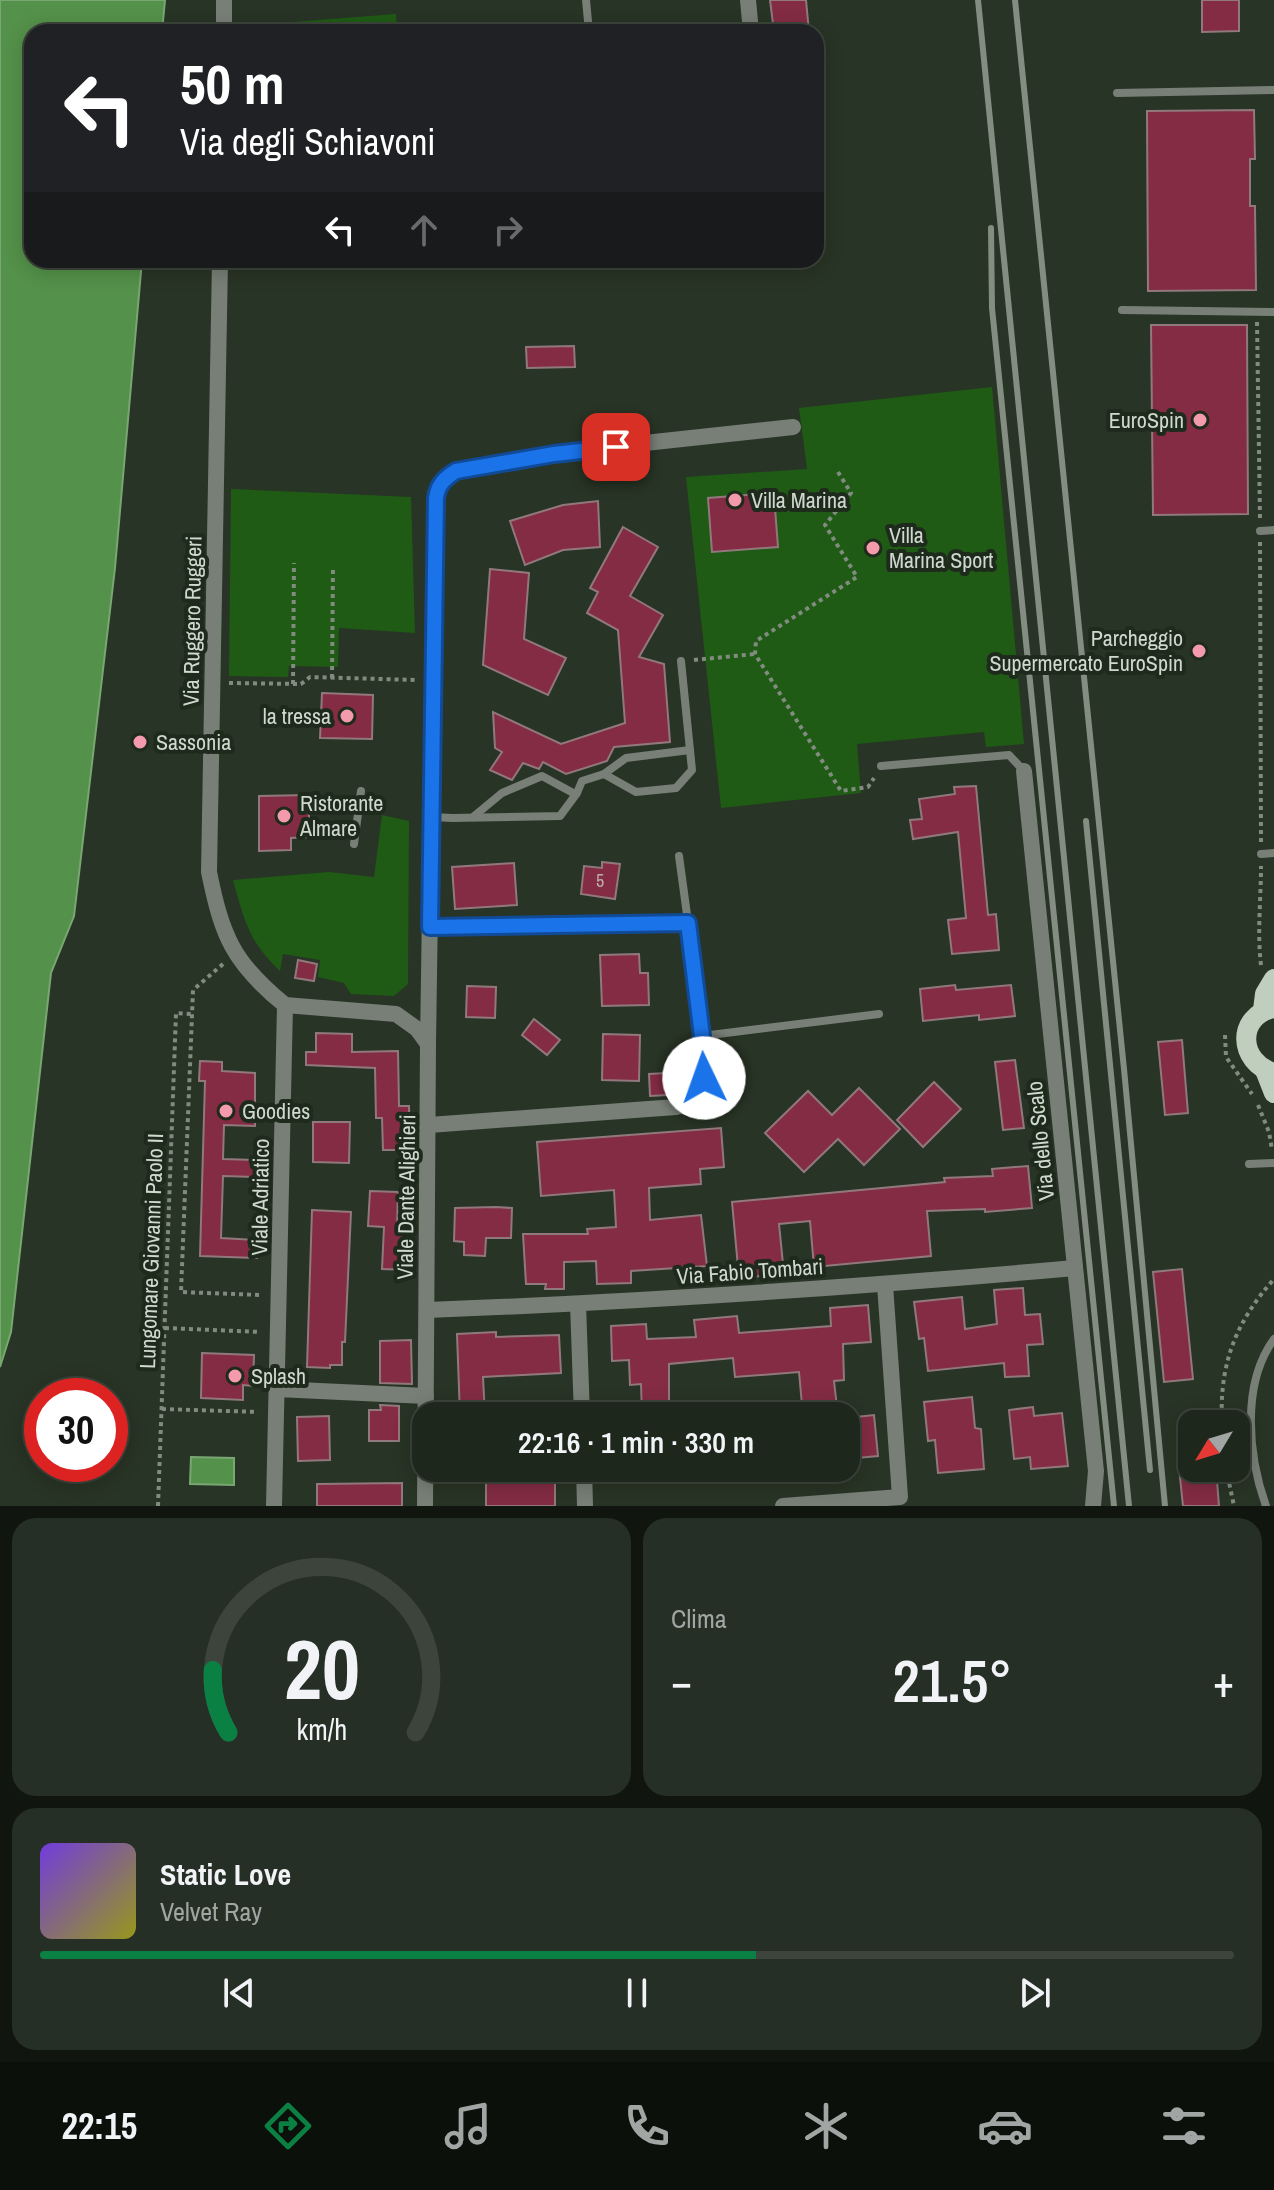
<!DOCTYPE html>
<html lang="it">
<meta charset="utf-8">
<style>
:root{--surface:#1e271c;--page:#262f25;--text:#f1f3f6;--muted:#a1a5a3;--line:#3c443b;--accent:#0b8043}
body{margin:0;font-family:"Archivo Narrow",sans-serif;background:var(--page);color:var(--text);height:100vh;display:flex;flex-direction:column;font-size:30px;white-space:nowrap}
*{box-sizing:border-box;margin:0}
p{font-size:26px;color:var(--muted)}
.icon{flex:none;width:44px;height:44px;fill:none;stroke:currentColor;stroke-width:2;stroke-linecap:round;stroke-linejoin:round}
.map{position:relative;height:1506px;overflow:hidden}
.sheet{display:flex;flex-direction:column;gap:12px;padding:12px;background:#10150f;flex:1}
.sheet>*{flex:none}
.top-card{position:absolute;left:24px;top:24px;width:800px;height:244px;border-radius:24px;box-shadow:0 4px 20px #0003,0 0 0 2px var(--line);background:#202124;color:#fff;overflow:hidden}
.needle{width:52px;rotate:232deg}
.controls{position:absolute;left:1178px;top:1410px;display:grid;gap:16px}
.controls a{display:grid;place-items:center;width:72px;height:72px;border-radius:16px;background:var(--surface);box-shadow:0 4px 20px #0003,0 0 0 2px var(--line);font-size:40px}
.speed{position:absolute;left:24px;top:1378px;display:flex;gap:16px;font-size:40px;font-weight:700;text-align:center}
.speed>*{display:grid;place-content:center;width:104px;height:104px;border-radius:50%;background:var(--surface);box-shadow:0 4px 20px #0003,0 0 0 2px var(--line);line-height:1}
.speed .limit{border:12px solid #d22;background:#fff;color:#111}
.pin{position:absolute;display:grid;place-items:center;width:68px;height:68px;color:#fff;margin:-34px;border-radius:16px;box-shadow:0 4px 12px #0006}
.me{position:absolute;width:88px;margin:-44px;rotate:357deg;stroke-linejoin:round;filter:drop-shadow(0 0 6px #0008)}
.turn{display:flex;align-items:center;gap:28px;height:168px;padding:0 24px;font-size:36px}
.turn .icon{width:104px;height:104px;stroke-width:2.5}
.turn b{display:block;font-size:56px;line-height:68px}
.lanes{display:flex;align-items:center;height:76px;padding:0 24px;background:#0003;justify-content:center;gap:40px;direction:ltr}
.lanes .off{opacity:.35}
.big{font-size:60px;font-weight:600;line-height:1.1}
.sheet .tile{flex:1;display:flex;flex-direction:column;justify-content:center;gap:12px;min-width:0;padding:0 28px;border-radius:24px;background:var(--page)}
.sheet .dial{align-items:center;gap:0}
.dial svg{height:208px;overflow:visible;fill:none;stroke:var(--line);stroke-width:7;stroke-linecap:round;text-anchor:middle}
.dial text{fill:var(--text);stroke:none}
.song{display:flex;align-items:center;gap:24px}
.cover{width:96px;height:96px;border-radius:12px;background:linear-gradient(135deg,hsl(260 70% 55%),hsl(60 70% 35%))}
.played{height:8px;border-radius:4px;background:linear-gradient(90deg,var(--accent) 60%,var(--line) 60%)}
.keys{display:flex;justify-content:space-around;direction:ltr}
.heat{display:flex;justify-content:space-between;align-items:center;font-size:44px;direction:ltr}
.sheet .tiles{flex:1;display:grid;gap:12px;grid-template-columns:1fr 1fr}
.tile:last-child{grid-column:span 2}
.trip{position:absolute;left:412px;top:1402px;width:448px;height:80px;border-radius:24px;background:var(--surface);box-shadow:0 4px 20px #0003,0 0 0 2px var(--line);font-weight:600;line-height:80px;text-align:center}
.menu{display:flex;height:128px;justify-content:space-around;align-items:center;background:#0c100b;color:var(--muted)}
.menu .icon{width:56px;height:56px}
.menu .selected{color:var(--accent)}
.menu b{font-size:36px;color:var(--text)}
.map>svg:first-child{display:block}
.green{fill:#1f5b15}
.water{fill:#54914a;stroke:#79a772;stroke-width:2}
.building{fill:#832c44;stroke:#91787c;stroke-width:2}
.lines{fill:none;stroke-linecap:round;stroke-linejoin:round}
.path{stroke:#818b7f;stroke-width:4;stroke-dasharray:4 4;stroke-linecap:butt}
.service{stroke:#787f77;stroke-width:8}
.minor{stroke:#787f77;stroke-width:16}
.tertiary{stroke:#787f77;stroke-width:16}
.primary{stroke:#c0cebe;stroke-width:20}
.rail{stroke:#838d81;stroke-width:6}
.route-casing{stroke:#114b97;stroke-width:20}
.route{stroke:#1a73e8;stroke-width:14}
.poi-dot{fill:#f39aac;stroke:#1e2a1c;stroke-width:3}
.labels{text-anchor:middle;stroke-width:8;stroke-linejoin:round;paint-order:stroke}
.number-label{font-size:18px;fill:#bdaeac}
.poi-label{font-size:22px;fill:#d0d9cf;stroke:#1e2a1c;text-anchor:start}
.street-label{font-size:22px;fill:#d0d9cf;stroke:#1e2a1c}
</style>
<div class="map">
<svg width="1274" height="1506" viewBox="0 0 1274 1506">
<rect width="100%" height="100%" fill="#283425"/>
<!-- green -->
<g class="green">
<path d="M396,14L397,32H258L267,24Z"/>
<path d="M992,387L1024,744L986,747L984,732L857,744L861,793L721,808L686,477L807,469L799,408Z"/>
<path d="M231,489L411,497L415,633L339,628L338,667L289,666L288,677L229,676Z"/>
<path d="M382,815L409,821L408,984L394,996L351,994L344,983L318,977L320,960L283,954L280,971C249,942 244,920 233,880L329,872L374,877Z"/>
</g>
<!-- water -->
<g class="water">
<path d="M0,0H165L162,32H32V260H142L115,568L74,916L51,973L11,1332L0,1367Z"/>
<path d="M191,1457L234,1458V1485L190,1484Z"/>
</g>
<!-- building -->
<g class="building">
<path d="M770,0H806L809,32H774Z"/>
<path d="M1202,0H1239V31L1202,32Z"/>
<path d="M1254,110L1255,159H1250V206H1255L1256,290L1148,291L1147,111Z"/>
<path d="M1151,325H1247L1248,514L1153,515Z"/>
<path d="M574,346L575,367L527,368L526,347Z"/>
<path d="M758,494L759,509L775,508L778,547L712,552L708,498Z"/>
<path d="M598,501L600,547L563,550L525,565L510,521L563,505Z"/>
<path d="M623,527L658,547L630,596L663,615L639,657L664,664L670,742L614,747L607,761L566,774L543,762L539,769L523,763L512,780L490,770L502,752L495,748L493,712L561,744L625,723L618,630L587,613L598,592L590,588Z"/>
<path d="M490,569L529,573L524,639L566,658L548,695L483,665Z"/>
<path d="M322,693L373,695L372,739L320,738Z"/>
<path d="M976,786L988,915L996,914L999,950L952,954L948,920L966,918L958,832L913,839L910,820L922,819L919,799L955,794L954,787Z"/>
<path d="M309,795V837L291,838V850L259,851V796Z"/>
<path d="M602,862L620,864L615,899L581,894L584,866L602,868Z"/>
<path d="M514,863L517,905L455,909L452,867Z"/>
<path d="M639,954L640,973H648L649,1005L602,1006L600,955Z"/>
<path d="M298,960L317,964L314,981L295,978Z"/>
<path d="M955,985L956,990L1011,985L1015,1016L979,1020V1015L923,1021L920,989Z"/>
<path d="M467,986L496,987L495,1018L466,1017Z"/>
<path d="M534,1019L560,1040L547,1055L522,1035Z"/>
<path d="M316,1033L352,1034V1052L398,1051L399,1106H409L410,1150H383L382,1118H376L375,1068L306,1065V1052H316Z"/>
<path d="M603,1034L640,1035L639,1081L602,1080Z"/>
<path d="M1182,1040L1188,1113L1165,1115L1158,1042Z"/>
<path d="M1015,1060L1024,1128L1003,1130L995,1062Z"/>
<path d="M200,1061L222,1062V1071L255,1073V1126L224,1125L223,1159L260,1160V1177L223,1176L221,1238L258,1240L257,1258L200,1256L205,1081H199Z"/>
<path d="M666,1073L668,1095L650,1096L649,1074Z"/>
<path d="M934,1082L961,1109L923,1147L897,1120Z"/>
<path d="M859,1088L900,1129L864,1165L838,1139L804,1172L765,1133L808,1091L832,1115Z"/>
<path d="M313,1122H350L349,1163L313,1162Z"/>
<path d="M721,1128L724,1167L700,1169L701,1184L649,1188L650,1220L701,1215L707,1266L631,1271V1283L597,1284L596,1261L564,1262V1289H545L546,1284H526L523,1234H588L587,1229L616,1227L614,1190L541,1196L537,1142Z"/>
<path d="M1028,1166L1032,1208L985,1212V1209L927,1211L931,1256L814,1267L810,1221L779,1224L784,1274L739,1278L732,1202L945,1182L944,1178L993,1176L992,1169Z"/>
<path d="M370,1191L398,1192L397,1226H412L410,1270L382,1269L384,1227L368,1226Z"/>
<path d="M496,1207L512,1208L511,1238H486L485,1256L464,1255V1242L454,1241L455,1208Z"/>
<path d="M312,1210L351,1212L345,1342H342V1365H330V1368L307,1367Z"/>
<path d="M1182,1269L1193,1379L1164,1382L1153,1272Z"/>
<path d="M1023,1288L1025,1315L1040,1314L1043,1344L1027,1345L1029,1376L1005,1377L1004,1363L928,1371L924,1338L919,1339L914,1302L962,1297L965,1329L997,1324L994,1290Z"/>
<path d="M868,1305L871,1342L843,1344L844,1380L834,1381L838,1416H803L799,1372L735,1377L733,1358L669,1364V1416H642L641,1384L630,1385L629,1360L612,1361L611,1326L646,1324L647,1339L696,1337L694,1320L737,1316L739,1333L831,1326L830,1308Z"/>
<path d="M496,1332V1337L559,1335L561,1373L483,1377L485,1416H460L457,1334Z"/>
<path d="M411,1340L412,1384L380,1383V1341Z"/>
<path d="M202,1353L254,1355L253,1386L243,1385V1400L201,1398Z"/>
<path d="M972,1397L975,1428L981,1429L984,1469L938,1473L935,1440L928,1441L924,1402Z"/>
<path d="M380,1405L399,1406V1441H369V1410H381Z"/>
<path d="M1033,1407L1034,1416L1062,1413L1068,1466L1031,1469L1030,1457L1014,1459L1009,1410Z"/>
<path d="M874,1415L878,1456L846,1459V1418Z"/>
<path d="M329,1416L330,1460L298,1461L297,1417Z"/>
<rect x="486" y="1468" width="69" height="38"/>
<path d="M1179,1468H1216L1219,1506H1183Z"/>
<path d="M402,1483V1506H317V1484Z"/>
</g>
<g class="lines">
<!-- path -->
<g class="path">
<path d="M1257,322L1260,518"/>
<path d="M838,472L851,493L825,525L857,577L756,641L755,654L841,791L868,787L874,778"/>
<path d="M1260,542L1261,842"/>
<path d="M694,660L755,654"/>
<path d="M332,678L333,568"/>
<path d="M229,683L301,684L310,677L416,680"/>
<path d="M293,684L294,563"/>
<path d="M223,964L193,990L181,1292L261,1295"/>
<path d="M1261,965C1257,933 1261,899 1261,866"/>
<path d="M1225,1035L1226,1057L1252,1094"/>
<path d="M1258,1105L1269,1132L1272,1150"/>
<path d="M165,1328L260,1332"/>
<path d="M162,1409L258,1412"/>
<path d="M1222,1424C1219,1365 1235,1323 1274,1279"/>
<path d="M1226,1468L1234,1506"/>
<path d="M158,1506L176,1013L192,1014"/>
</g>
<!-- service -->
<g class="service">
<path d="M586,0L589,32"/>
<path d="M1117,93L1274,90"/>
<path d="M1122,310L1274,312"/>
<path d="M1260,531L1274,530"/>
<path d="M881,766L1009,755L1024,771"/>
<path d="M604,774L626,758L690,750"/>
<path d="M432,817L452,818L560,816L577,793L582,781L604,774L636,792L676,788L692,770L681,661"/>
<path d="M473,817L502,793L542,776L575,794"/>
<path d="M354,844L361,791"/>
<path d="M1261,854L1274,853"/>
<path d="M679,856L688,922"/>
<path d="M702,1036L879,1014"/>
<path d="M1249,1164L1274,1163"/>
<path d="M1266,1506C1248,1456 1241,1384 1274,1339"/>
</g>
<!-- minor -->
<g class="minor">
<path d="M748,0L751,32"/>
<path d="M224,32V0"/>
<path d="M220,260L209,872C222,936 233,963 285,1005"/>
<path d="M1024,771L1096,1471L1093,1506"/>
<path d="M428,1044L436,498L441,483L456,471L571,451L793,427"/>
<path d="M429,1125L676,1107L687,1104L699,1091L704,1078L702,1036L688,923L430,927"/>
<path d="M578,1304L582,1416"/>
<path d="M427,1310C643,1302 859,1287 1075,1268"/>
<path d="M277,1389L426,1396"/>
<path d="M584,1468L585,1506"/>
<path d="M783,1506L900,1497L885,1285"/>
</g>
<!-- tertiary -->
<path class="tertiary" d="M274,1506L285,1005L396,1014L417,1029L428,1044L425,1506"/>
<!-- primary -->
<g class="primary">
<path d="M1274,1008C1236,1016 1238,1062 1274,1073"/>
<path d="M1263,1010L1265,994L1274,979"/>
<path d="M1265,1070L1274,1093"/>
</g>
<!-- rail -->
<g class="rail">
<path d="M978,0L1129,1506"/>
<path d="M1015,0L1124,1069L1165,1506"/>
<path d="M991,228L992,308L1114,1506"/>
<path d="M1086,821L1150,1470"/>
</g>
</g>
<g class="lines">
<!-- route casing -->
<g class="route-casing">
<path id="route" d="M616,447L554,454L456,471C445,478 438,484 436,498L430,927L688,923L702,1036L704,1078"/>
</g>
<!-- route -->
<use href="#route" class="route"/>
</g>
<!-- markers -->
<g class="poi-dot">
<circle cx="1200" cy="420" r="8"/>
<circle cx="735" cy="500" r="8"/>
<circle cx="873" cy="548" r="8"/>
<circle cx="1199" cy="651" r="8"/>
<circle cx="347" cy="716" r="8"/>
<circle cx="140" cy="742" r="8"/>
<circle cx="284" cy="816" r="8"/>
<circle cx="226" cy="1111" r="8"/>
<circle cx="235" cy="1376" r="8"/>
</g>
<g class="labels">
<!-- number labels -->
<g class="number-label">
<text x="600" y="887">5</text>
</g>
<!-- poi labels -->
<g class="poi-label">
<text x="1184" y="428" text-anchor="end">EuroSpin</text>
<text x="751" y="508">Villa Marina</text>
<text x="889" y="543">Villa<tspan x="889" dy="25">Marina Sport</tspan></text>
<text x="1183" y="646" text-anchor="end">Parcheggio<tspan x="1183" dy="25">Supermercato EuroSpin</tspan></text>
<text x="331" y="724" text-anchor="end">la tressa</text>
<text x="156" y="750">Sassonia</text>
<text x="300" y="811">Ristorante<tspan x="300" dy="25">Almare</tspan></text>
<text x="242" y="1119">Goodies</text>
<text x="251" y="1384">Splash</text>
</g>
<!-- street labels -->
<g class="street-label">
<text transform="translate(192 621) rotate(-89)" y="8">Via Ruggero Ruggeri</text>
<text transform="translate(1040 1141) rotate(-96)" y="8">Via dello Scalo</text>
<text transform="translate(260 1197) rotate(-89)" y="8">Viale Adriatico</text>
<text transform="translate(406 1197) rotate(-89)" y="8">Viale Dante Alighieri</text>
<text transform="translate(151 1251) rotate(-88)" y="8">Lungomare Giovanni Paolo II</text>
<text transform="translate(750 1271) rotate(-4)" y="8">Via Fabio Tombari</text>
</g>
</g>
</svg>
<div class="controls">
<a><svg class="needle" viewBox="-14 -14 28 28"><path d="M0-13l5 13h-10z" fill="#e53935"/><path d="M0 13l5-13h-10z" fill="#a1a5a3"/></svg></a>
</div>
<div class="speed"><div class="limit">30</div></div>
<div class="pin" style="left:616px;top:447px;background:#d93025"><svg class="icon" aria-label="arrive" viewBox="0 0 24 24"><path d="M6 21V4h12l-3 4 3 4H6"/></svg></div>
<svg class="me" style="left:704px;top:1078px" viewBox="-20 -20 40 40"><circle r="19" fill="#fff"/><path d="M0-13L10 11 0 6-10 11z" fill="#1a73e8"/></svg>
<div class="trip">22:16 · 1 min · 330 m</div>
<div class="top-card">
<div class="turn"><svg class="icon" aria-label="left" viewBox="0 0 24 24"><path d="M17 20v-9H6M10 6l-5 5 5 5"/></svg><div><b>50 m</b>Via degli Schiavoni</div></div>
<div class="lanes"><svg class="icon" aria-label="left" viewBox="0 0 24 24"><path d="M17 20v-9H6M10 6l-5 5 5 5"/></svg><svg class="icon off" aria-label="ahead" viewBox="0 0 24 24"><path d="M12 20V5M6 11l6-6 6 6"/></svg><svg class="icon off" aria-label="right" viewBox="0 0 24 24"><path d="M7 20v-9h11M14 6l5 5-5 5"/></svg></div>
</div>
</div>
<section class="sheet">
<div class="tiles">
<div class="tile dial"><svg viewBox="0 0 100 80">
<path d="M14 69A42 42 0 1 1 86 69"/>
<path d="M14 69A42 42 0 0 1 8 45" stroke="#0b8043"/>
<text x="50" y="56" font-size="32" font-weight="700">20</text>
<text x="50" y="72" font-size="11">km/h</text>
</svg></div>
<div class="tile"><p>Clima</p>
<div class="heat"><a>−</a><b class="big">21.5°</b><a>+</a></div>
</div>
<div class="tile">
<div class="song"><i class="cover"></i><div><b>Static Love</b><p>Velvet Ray</p></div></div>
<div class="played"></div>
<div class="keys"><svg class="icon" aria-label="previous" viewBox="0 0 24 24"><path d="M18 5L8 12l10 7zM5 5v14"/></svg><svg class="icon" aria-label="pause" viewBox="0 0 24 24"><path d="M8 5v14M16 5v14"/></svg><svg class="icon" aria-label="next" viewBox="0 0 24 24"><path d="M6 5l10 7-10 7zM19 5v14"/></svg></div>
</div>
</div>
</section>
<nav class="menu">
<b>22:15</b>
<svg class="icon selected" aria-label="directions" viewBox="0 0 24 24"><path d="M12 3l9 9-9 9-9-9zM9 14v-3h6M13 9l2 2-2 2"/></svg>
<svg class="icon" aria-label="music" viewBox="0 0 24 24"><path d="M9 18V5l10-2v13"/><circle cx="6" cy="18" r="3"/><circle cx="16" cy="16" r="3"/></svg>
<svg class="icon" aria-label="phone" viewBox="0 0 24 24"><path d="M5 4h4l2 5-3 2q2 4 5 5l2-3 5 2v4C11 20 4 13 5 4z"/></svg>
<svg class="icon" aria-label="climate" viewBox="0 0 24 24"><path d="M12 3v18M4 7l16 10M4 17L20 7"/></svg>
<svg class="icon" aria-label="car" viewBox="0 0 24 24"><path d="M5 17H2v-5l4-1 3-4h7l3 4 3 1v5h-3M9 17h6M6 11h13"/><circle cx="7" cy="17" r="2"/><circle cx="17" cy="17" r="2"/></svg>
<svg class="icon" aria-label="filters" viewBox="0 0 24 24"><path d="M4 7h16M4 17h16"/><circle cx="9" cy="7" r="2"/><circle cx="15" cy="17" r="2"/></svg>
</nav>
